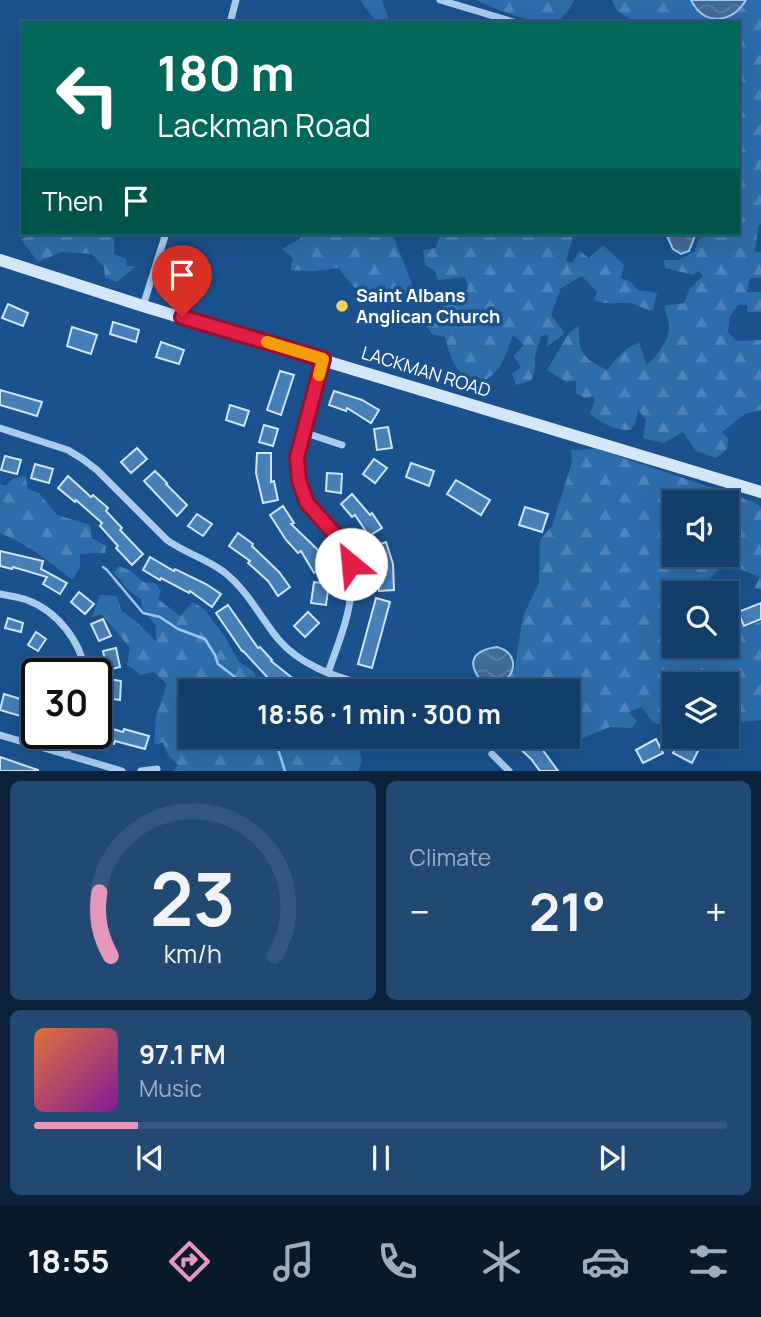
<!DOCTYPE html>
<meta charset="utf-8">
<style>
:root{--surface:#143e6a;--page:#214972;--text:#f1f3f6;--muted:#9daec1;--line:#33577e;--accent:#e797bd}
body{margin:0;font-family:Manrope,sans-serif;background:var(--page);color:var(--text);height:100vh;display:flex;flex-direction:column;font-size:26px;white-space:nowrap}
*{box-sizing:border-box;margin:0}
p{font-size:23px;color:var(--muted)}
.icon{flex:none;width:38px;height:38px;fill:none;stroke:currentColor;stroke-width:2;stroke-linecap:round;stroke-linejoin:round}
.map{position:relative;height:771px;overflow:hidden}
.details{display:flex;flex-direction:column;gap:10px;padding:10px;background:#0b223a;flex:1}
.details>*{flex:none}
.guide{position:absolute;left:21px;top:21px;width:719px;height:214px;border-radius:0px;box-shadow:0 7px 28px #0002,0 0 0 2px var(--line);background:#00695c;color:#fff;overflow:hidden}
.fabs{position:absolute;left:662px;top:490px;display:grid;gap:14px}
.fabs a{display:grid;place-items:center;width:77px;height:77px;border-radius:0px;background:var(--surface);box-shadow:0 7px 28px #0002,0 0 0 2px var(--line);font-size:35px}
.speed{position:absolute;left:21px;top:658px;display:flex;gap:14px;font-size:35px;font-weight:700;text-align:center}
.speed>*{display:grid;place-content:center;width:91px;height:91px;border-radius:50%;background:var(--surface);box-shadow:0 7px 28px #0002,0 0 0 2px var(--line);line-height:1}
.speed .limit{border:4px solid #111;border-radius:10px;background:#fff;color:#111}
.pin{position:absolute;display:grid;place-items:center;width:60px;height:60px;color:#fff;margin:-72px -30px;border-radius:50% 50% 50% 0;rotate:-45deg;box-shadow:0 0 7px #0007}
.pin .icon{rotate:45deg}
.me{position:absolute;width:77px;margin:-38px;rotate:332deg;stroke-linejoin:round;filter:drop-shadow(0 0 5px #0008)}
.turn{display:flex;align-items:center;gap:24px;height:147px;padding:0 21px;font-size:32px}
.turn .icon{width:91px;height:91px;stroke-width:2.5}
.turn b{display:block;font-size:49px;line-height:60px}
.then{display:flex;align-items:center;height:66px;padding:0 21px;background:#0003;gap:14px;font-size:26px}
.big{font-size:52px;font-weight:700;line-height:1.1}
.details .card{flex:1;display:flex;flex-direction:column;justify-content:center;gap:10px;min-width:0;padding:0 24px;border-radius:10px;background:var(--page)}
.details .dial{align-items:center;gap:0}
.dial svg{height:182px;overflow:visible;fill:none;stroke:var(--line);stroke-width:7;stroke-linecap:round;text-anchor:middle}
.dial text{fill:var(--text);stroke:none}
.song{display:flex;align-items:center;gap:21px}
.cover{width:84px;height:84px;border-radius:10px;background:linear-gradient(135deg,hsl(20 70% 55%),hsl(290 70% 35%))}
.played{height:7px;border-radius:4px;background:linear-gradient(90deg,var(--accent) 15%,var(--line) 15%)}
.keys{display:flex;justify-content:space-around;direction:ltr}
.heat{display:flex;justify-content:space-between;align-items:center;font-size:38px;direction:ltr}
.details .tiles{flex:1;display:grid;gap:10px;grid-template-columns:1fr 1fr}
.card:last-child{grid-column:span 2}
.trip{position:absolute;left:178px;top:679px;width:402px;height:70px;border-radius:0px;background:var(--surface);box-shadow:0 7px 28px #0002,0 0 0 2px var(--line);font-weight:700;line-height:70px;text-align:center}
.menu{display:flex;height:112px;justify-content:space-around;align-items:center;background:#08192a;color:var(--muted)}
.menu .icon{width:49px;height:49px}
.menu .active{color:var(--accent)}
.menu b{font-size:32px;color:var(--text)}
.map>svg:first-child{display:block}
.forest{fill:url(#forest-firs);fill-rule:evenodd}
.water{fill:url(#water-waves);stroke:#9bc6f0;stroke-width:2}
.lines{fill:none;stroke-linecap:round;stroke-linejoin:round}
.stream{stroke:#9bc6f0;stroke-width:2.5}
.building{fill:#487fb7;stroke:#cee4fa;stroke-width:2}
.street{stroke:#a8cbee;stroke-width:7}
.secondary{stroke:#d5e6fa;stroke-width:12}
.route-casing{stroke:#92132f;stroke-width:18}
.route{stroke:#e11d48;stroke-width:12}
.slow{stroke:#f59e0b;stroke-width:12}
.poi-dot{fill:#ffcb65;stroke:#1b528d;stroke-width:2.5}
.labels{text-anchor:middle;stroke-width:7;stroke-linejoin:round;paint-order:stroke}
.poi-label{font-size:18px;font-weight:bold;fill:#fff;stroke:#1b528d;text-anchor:start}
.street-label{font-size:18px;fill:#fff;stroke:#1b528d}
</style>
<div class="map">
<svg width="761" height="771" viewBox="0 0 761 771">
<defs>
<pattern id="forest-firs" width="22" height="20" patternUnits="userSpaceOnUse" patternTransform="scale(1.75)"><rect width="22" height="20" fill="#2e6dab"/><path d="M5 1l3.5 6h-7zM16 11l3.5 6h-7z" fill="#4d83b8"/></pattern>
<pattern id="water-waves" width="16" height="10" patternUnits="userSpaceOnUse" patternTransform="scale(1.75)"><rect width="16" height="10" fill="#436a94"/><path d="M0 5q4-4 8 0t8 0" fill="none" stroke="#5f80a4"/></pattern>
</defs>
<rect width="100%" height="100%" fill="#1b528d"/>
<!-- forest -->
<g class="forest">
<path d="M360,0H382L390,23H372L374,19Z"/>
<path d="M475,0H574L570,8L557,23C528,23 502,11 475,0Z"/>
<path d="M612,0H691V2L743,5L746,0H761V223L758,227L755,252H761V278H750L747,292H761V312H747V305H738L730,316L728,332L736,341L761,340V410L745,414L722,432L728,439L727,449L716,458L696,451L683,432L664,443L643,438L646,419L638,410L635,424L631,430C614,431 603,423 590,414L595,400L593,396L585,398L576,393V381L566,382L547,370L569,333L579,325C578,352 582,358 607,370C616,359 625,347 639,343L647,365C658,354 670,341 669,324C668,318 665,313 665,306L684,303L690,288L703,276L699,271L693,275L665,268L664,260H679L694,252L702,233H738V23H631V20L617,11Z"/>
<path d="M38,233H117L114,238V254L126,259L127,266H136L117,282L105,278L104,267L92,254L62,252L38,262L21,239Z"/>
<path d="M304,233H392L412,284L406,299C399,299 390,302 383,301C363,300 349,283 339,268L312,271L290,270L293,258L282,249L300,239Z"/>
<path d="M435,233H574L566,261L572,263L580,251L589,258L603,245L624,265L621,278L631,282L638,290L657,293L653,310C644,311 639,304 630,303C615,302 611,306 594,300L597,292L582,276L561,288L551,315L562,329L564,334L547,347L548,335L541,336L535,356V370L531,381L516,385L512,374L521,367L513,356L524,345L513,335C505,357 500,379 473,384C454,368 451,361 445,337L432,334L424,322L441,316L442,299L468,289L465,277L438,280L435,271L425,265L423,250L436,248L439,237Z"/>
<path d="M597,449L754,502L761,507V589L754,588L760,577L724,563L702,588L710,593H674V646H726V604L736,610L744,628L761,621V720L744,722L726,720V684H674V726L653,723L642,707L629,712L637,721L632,728L610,727L583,738L569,735V691H500L515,667L523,616L539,583L540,540L552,526L572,462L571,450ZM674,502H726V555H674Z"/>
<path d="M25,475L28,489L39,493L57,515L90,525L92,538L106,546L105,553L80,554V568L72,580C49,561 28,544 0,533V484L6,486L12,479Z"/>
<path d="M118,566L131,571L143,582L155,583L161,591L158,599L180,616L193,602L205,610L225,637L239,662L252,670L265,691H191V737H355L362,760L358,771H173L178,765L168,755L163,742L154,745L156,716L167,684L154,672L141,675L127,665L130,648L102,614L92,617L100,595L116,596L122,611L138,623L156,641V626L142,609L141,599L125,588L123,582L114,573Z"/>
<path d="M483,737H512L510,740L488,752Z"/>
</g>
<!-- water -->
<g class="water">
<path d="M691,0H746C731,24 704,26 691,0Z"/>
<path d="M666,233H696L689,251L681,254L673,249L666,234Z"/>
<path d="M497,647C535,658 496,707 477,675C466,656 481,649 497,647Z"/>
</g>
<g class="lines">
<!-- stream -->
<g class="stream">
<path d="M103,567L107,570L143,613L160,617L178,629L205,639L215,655L218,664L253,691"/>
<path d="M276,737L277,746L285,771"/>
</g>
</g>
<!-- building -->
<g class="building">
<path d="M8,304L28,313L23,326L2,318Z"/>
<path d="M113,322L139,330L136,342L110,334Z"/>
<path d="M72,327L97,335L91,354L67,346Z"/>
<path d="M161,342L184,350L179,364L156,357Z"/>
<path d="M280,371L294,375L281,415L267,410Z"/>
<path d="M0,390L42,402L37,416L0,405Z"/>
<path d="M334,391L362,400L379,410L371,423L347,408L346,411L329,405Z"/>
<path d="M230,405L249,411L244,426L226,420Z"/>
<path d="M264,425L278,429L273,446L259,442Z"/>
<path d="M388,427L392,448L377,450L374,429Z"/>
<path d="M137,448L147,459L131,473L121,462Z"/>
<path d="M257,453H271V482L274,481L278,500L263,503L256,473Z"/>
<path d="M5,456L21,460L17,474L1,470Z"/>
<path d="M374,459L387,468L375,483L363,474Z"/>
<path d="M411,463L434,471L429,486L406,477Z"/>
<path d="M35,464L53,469L49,483L31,478Z"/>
<path d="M155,471L167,483L166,484L187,505L177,516L144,481Z"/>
<path d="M327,473L342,474L341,493L326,491Z"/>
<path d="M68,476L91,497L93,495L108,508L106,511L122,528L120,530L143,554L132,565L116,548L118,546L100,526L102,523L76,500L75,502L58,488Z"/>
<path d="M456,480L490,500L481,515L447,494Z"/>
<path d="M352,494L370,515L372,513L382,528L369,536L355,515L352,517L341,504Z"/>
<path d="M283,506L294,523L291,524L317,549L327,566L314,573L301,551L298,553L286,540L270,515Z"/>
<path d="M525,507L548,514L542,532L519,525Z"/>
<path d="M197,514L212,524L203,536L188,526Z"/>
<path d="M238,533L253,544L252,546L279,572L290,587L278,596L268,581L248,563L250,561L229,546Z"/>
<path d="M386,542L393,564L394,590L379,591L378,566L372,547Z"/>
<path d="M0,551L43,561L41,569L67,583L60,594L43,584L47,577L13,567L12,569L0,566Z"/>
<path d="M150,557L174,571L175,569L206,584L221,594L212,607L190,591L189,593L161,578L160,580L143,570Z"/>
<path d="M314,582L329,584L326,605L311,603Z"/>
<path d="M79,592L94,604L85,614L71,602Z"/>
<path d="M376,598L390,602L372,668L358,664Z"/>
<path d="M761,603V619L744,626L738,612Z"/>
<path d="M228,605L258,648L260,647L272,660L271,661L291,677L281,689L269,679L243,651H242L216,613Z"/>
<path d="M308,612L319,623L305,637L294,626Z"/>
<path d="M8,618L23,623L21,632L5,628Z"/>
<path d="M103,619L111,636L99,641L91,624Z"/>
<path d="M36,632L46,639L38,651L28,645Z"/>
<path d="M116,648L120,667L107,670L103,651Z"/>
<path d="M109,679L121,681L120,700L107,698Z"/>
<path d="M4,694L37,704V721L0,710Z"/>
<path d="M96,724L123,732L124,729L149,736L145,749L115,741L114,744L96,739Z"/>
<path d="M514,737H529L542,749L558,771H540L531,759L511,740Z"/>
<path d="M656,739L663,753L643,763L636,750Z"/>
<path d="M679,739L699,749L692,763L673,753Z"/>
<path d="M0,757L38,770V771H0Z"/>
</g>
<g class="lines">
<!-- street -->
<g class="street">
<path d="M440,0L517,23"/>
<path d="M230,23L236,0"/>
<path d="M143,306L166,233"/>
<path d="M323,359C314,392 293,447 298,479C303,501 319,516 333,532C370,574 343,628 328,673"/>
<path d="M0,428L68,450L84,460L97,470L167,540C185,553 207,559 224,572C248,591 260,617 279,640C305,670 343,678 380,690"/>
<path d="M303,432L342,445"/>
<path d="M0,594C9,596 18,597 27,600C57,611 82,642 85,674"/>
<path d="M0,735L122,771"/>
<path d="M492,754L509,771"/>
<path d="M66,755L72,733"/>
<path d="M141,771L157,769"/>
</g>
<!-- secondary -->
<path class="secondary" d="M0,260L143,306L761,492"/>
</g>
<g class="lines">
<!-- route casing -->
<g class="route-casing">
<path id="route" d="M182,317L323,359L297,457L299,481L307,503L341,541L351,564"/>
</g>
<!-- route -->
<use href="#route" class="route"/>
<!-- slow -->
<path class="slow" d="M267,342L323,359L319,375"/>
</g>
<!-- markers -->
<circle class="poi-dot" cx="342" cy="306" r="7"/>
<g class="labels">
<!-- poi labels -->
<g class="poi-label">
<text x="356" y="302">Saint Albans<tspan x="356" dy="21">Anglican Church</tspan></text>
</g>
<!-- street labels -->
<g class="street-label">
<text transform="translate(426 372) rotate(17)" y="6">LACKMAN ROAD</text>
</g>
</g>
</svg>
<div class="fabs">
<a><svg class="icon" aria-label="sound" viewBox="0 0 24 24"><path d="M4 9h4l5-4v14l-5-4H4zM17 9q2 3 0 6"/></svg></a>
<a><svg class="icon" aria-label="search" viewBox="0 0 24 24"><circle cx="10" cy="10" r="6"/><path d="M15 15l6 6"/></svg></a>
<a><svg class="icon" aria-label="layers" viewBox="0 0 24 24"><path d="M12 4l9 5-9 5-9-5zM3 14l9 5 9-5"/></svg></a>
</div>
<div class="speed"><div class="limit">30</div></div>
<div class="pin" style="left:182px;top:317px;background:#d93025"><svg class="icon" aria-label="arrive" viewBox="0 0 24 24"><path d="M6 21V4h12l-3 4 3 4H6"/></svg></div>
<svg class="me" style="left:351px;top:564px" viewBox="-20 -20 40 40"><circle r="19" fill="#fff"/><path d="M0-13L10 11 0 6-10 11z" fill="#e11d48"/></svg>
<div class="trip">18:56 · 1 min · 300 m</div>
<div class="guide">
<div class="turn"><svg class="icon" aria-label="left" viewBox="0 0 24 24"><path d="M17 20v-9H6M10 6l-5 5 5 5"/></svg><div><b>180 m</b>Lackman Road</div></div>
<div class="then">Then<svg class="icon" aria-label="arrive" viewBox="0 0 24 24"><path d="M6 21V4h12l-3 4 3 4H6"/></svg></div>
</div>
</div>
<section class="details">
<div class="tiles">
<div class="card dial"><svg viewBox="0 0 100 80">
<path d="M14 69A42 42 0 1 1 86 69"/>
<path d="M14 69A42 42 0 0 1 9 41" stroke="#e797bd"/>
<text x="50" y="56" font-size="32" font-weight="700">23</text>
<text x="50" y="72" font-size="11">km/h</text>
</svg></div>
<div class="card"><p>Climate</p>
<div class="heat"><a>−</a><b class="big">21°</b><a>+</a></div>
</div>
<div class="card">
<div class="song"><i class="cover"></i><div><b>97.1 FM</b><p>Music</p></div></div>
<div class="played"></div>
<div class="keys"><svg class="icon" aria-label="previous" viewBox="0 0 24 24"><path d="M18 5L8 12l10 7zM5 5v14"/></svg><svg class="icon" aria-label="pause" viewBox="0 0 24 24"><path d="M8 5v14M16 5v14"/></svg><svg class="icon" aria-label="next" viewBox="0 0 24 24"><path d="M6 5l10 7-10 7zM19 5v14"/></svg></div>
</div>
</div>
</section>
<nav class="menu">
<b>18:55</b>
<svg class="icon active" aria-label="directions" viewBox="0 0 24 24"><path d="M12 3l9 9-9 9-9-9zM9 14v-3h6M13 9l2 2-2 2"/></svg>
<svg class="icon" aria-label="music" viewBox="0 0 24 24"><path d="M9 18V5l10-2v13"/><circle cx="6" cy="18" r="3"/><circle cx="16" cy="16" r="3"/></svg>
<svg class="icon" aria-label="phone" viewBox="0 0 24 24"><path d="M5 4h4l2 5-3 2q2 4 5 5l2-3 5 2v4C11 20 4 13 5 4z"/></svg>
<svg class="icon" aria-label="climate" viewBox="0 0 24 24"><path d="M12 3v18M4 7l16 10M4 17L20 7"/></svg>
<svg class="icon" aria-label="car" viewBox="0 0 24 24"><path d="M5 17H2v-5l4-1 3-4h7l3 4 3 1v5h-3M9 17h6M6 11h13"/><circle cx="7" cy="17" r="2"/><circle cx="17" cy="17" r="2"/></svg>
<svg class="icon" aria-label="filters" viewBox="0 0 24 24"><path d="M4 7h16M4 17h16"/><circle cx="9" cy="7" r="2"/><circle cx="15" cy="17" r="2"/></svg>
</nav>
